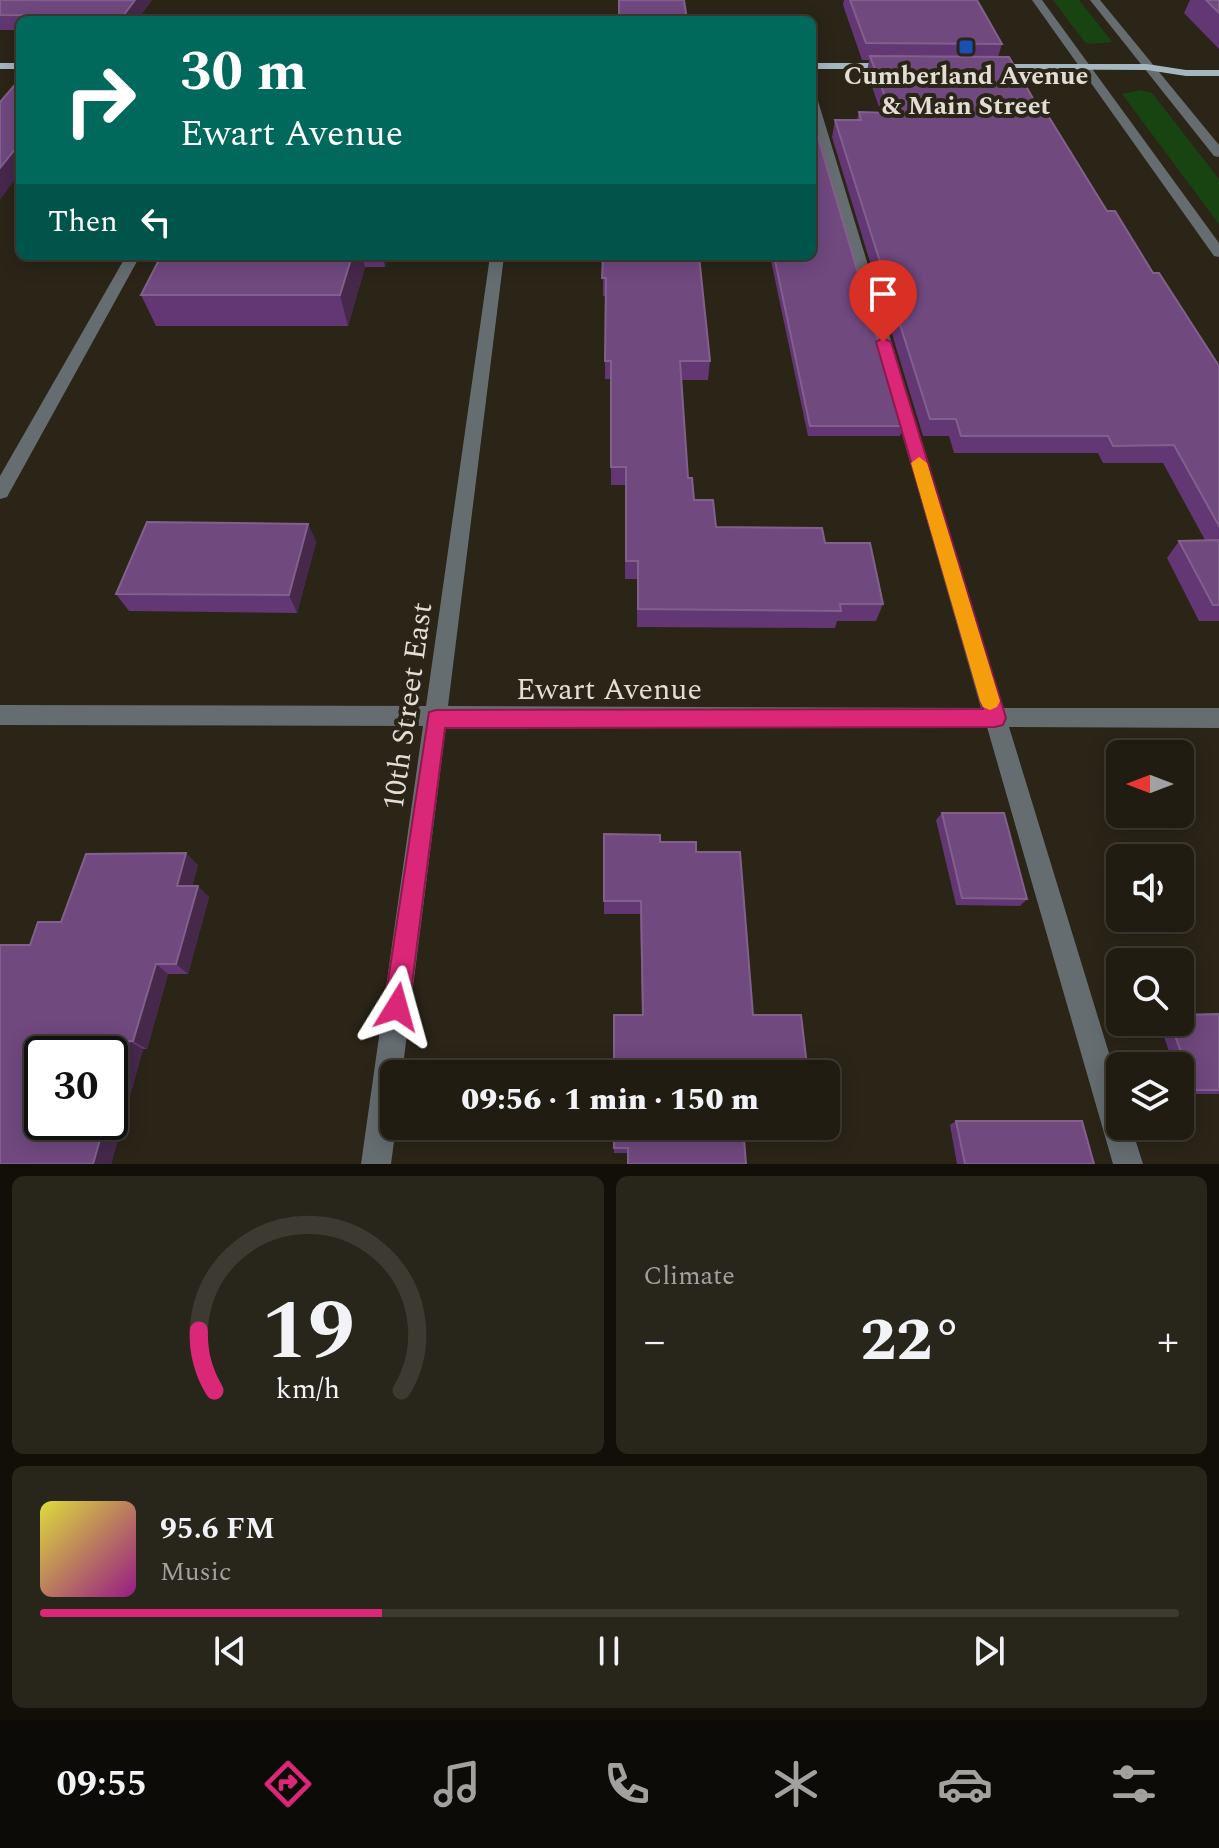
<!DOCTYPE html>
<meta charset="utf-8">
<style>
:root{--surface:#201c11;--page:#28251a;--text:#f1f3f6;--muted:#a2a19f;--line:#3d3a31;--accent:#db2777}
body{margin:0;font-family:Spectral,serif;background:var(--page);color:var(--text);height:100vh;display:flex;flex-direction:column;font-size:30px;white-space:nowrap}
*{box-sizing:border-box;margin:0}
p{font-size:26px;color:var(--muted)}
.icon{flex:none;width:44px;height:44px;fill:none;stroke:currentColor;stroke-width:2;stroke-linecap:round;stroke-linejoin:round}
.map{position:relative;height:1164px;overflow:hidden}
.details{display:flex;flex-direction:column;gap:12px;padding:12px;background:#120f09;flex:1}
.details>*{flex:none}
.top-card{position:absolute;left:16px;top:16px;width:800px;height:244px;border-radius:12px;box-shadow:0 4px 20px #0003,0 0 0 2px var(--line);background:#00695c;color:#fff;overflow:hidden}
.needle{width:52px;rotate:270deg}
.controls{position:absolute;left:1106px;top:740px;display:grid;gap:16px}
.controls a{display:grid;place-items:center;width:88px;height:88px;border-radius:12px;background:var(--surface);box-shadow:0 4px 20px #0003,0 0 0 2px var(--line);font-size:40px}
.speed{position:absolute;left:24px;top:1036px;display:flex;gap:16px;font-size:40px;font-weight:700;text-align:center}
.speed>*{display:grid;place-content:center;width:104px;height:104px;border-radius:50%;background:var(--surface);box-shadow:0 4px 20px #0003,0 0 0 2px var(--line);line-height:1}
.speed .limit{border:4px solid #111;border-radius:12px;background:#fff;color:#111}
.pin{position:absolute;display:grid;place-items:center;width:68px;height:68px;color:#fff;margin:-82px -34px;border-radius:50% 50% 50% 0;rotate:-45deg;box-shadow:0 0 8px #0007}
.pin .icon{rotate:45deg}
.me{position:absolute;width:88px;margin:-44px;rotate:8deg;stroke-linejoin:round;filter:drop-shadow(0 0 6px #0008)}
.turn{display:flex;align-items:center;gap:28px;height:168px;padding:0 32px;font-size:36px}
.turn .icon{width:104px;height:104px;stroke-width:2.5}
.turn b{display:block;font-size:56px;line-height:68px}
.then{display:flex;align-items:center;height:76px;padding:0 32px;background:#0003;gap:16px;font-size:30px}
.big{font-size:60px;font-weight:800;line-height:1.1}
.details .tile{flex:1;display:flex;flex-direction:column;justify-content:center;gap:12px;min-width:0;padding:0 28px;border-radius:12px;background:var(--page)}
.details .dial{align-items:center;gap:0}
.dial svg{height:208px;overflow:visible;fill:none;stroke:var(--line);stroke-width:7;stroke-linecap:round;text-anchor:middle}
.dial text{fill:var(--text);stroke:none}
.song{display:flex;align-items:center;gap:24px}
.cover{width:96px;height:96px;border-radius:12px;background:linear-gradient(135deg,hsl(60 70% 55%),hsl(310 70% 35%))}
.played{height:8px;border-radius:4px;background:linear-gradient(90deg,var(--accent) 30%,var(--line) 30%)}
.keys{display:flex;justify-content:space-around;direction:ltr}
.heat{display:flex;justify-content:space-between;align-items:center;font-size:44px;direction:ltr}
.details .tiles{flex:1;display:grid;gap:12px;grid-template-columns:1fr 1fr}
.tile:last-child{grid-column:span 2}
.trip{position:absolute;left:380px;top:1060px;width:460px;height:80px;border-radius:12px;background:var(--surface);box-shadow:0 4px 20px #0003,0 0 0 2px var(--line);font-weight:800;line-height:80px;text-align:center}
.tabs{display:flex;height:128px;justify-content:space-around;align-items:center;background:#0d0b07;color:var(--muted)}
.tabs .icon{width:56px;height:56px}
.tabs .active{color:var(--accent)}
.tabs b{font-size:36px;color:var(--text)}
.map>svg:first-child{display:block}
.green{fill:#184412}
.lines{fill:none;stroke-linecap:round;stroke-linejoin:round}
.minor{fill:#666d71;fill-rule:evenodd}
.major{fill:#a6b6bf;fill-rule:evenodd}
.wall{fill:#633774}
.shaded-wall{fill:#46284b}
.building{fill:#70497f;stroke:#82608c;stroke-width:2}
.route{fill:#db2777;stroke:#8e194d;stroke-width:2}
.slow{fill:#f59e0b}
.transit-dot{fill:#1a4fb4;stroke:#2a2517;stroke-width:3}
.labels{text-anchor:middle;stroke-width:8;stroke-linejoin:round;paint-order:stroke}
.far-poi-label{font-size:26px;font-weight:bold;fill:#e2ded5;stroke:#2a2517}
.street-label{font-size:30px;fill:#e2ded5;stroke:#2a2517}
</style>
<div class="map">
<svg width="1219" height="1164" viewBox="0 0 1219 1164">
<rect width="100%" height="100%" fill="#2a2517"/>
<!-- green -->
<g class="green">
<path d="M1053,0H1079L1112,42L1089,44L1084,41Z"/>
<path d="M1140,90L1152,93L1219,179V224L1122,94Z"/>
</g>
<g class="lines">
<!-- minor -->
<g class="minor">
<path d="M1032,0H1042L1219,243V257L1214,256Z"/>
<path d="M1090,0H1100L1219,145V157L1214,156Z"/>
<path d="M812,97L818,101L1003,708H1219V728L1009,727L1120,1089V1126H1131L1143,1164H1113L987,727L446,726L402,1074H394L396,1126L391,1164H361L423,726L0,725V705L426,706L490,256H504L448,706L981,708L812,122Z"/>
<path d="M126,256H140L7,497L0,499V476Z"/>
</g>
<!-- major -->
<g class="major">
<rect x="0" y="63" width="20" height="6"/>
<path d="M812,63H895L901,66L895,69H812Z"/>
<path d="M983,64H1147L1186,70H1219V76H1186L1147,70L987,69L981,66Z"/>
</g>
</g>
<!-- wall -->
<g class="wall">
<path d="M0,0H152L137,20H20V30H0Z"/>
<path d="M844,0H977L1002,44L998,57L1042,114L1107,211L1153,273L1219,366V621H1199L1167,558L1179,541L1205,540L1163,463H1103L1098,453H954L949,436H923L832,137L835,120H857L859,112L881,113L867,72L869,60H862L843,5Z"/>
<path d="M1190,0H1219V49L1184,13Z"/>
<path d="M161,256H387L385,267H365L348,326H156L141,295Z"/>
<path d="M603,256L710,361L708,380H681L688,478L694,500L716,527L825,543L883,604L876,621H837L835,628L637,627V579H625V485H611V379H605V296H603Z"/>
<path d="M770,256H812L903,426L900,436H808Z"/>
<path d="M308,524L316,542L297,613L129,611L116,594Z"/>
<path d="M942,813L1027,899L1020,906L956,905L936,820Z"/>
<path d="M604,834L660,842L696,852L753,1015H642L640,914H604Z"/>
<path d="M198,865L192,886L209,897L188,974H168L147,1049H143L111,1164H0L30,945Z"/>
<path d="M1219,1014V1094H1184L1180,1082V1066H1174L1159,1022H1180Z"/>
<path d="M956,1121L1094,1164H957L950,1125Z"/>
<path d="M614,1126L746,1164H627V1153H614Z"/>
</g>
<!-- shaded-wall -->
<g class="shaded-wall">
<path d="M135,0H152L137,20H124L123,16Z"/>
<path d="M20,143V173L0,200V168Z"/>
<path d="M352,256H362L365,267L348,326L340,295Z"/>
<path d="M382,256H387L385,267Z"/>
<path d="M308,524L316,542L297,613L289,595Z"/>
<path d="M186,853L198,865L189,897L177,886Z"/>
<path d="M198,886L209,897L188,974L176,964Z"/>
<path d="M156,964L168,974L147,1049L133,1041Z"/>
<path d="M129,1041L143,1049L111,1164H93L105,1122H110V1106Z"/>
</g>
<!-- building -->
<g class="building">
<path d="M0,0H135L123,16L0,15Z"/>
<path d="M619,0H684L687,20H619Z"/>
<path d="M850,0H977L1002,44L866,43Z"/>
<path d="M1206,0H1219V13Z"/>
<path d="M870,56L1009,57L1042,114H1047L1107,211H1115L1153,273H1159L1219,366V526L1174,445L1113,446L1108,436H961L956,419H930L835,120H861L859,112L891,113Z"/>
<path d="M20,79V143L0,168V102Z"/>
<path d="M812,127H815L903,426H810L774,256H812Z"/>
<path d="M161,256H352L340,295H141Z"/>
<path d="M603,256H699L710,361H680L688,478H692L694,500H713L716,527L822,528L825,543H870L883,604H840L841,611L638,609V561H626V467H611V361H605L606,278H602Z"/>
<path d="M147,522L308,524L289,595L116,594Z"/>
<path d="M1219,540V605H1213L1179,541Z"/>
<path d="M942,813H1004L1027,899L962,898Z"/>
<path d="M604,834L660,835V842H696V852H740L753,1015H801L808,1074H614V1015H643L641,901H604Z"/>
<path d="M186,853L177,886H198L176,964H156L133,1041H129L110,1106V1054H42V1122H105L93,1164H0V945H30L38,922H61L86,854Z"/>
<path d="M1219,1014V1090H1195L1170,1022H1180V1015Z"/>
<path d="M956,1121H1082L1094,1164H965Z"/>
<path d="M614,1126H743L746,1164H628V1148H614Z"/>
</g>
<!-- route -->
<path class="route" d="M883,338L891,342L1006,718L1003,725L995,727L445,728L409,1007L406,1016L397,1019L388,1016L384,1007L429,712L436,710L983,709L876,342Z"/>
<!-- slow -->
<path class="slow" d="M919,457L927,463L1000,701L997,707L990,710L983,707L980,701L911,463Z"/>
<!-- markers -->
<rect class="transit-dot" x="958" y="39" width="16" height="16" rx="4"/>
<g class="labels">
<!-- far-poi labels -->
<g class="far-poi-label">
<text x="966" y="84">Cumberland Avenue<tspan x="966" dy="30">&amp; Main Street</tspan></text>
</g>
<!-- street labels -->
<g class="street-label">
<text x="609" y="699">Ewart Avenue</text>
<text transform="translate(407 706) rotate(-82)" y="10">10th Street East</text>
</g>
</g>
</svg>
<div class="controls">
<a><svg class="needle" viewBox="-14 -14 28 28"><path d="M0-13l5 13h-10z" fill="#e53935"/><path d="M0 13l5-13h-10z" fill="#a2a19f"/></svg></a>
<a><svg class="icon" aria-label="sound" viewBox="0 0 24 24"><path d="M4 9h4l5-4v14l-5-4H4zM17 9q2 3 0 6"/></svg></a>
<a><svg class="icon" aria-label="search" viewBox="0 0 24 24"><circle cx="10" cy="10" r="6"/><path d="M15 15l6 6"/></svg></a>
<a><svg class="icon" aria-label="layers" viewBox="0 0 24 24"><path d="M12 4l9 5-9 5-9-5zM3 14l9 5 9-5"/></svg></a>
</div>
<div class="speed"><div class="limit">30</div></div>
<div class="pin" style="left:883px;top:342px;background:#d93025"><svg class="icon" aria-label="arrive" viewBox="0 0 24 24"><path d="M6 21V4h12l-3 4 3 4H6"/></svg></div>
<svg class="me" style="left:397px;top:1007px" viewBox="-20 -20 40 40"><path d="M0-17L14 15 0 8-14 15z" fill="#db2777" stroke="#fff" stroke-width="4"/></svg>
<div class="trip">09:56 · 1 min · 150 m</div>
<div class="top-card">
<div class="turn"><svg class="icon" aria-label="right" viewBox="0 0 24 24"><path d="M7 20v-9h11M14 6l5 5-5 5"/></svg><div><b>30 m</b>Ewart Avenue</div></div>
<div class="then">Then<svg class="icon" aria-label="left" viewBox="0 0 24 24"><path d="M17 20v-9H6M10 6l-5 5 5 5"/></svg></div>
</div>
</div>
<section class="details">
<div class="tiles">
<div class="tile dial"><svg viewBox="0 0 100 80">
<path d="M14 69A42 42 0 1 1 86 69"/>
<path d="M14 69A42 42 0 0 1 8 46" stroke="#db2777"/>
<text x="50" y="56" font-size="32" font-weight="700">19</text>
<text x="50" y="72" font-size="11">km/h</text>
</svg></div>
<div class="tile"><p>Climate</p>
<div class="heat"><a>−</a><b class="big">22°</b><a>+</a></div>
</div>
<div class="tile">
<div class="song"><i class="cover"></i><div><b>95.6 FM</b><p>Music</p></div></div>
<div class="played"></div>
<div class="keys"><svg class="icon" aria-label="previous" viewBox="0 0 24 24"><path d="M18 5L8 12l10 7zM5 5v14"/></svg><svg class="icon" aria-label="pause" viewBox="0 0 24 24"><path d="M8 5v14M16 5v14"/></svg><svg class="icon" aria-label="next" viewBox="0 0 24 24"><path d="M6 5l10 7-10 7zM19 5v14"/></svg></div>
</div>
</div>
</section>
<nav class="tabs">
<b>09:55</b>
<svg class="icon active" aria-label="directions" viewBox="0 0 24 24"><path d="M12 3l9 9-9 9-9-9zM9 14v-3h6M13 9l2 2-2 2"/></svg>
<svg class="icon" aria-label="music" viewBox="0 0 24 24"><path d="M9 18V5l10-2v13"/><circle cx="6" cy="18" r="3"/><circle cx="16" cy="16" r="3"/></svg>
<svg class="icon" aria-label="phone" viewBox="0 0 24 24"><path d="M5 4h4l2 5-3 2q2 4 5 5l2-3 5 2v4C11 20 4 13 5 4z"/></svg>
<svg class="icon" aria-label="climate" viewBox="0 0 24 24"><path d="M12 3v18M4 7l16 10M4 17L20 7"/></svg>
<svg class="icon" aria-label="car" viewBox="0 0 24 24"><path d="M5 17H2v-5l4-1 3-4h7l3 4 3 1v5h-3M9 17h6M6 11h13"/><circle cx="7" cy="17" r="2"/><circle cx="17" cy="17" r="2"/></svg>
<svg class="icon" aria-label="filters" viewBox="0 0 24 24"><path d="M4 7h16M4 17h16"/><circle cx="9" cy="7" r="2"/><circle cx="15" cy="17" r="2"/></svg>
</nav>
